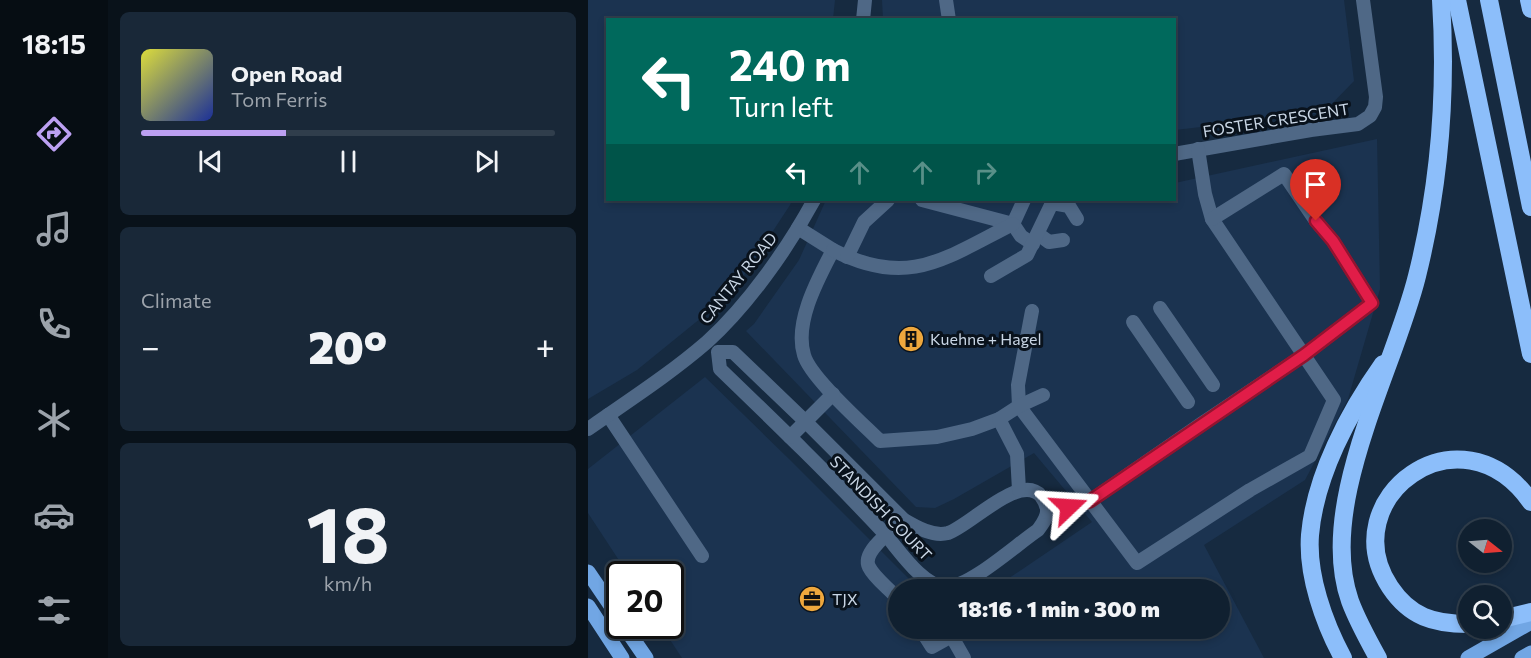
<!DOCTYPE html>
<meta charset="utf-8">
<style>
:root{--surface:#102030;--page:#192838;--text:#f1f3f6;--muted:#9ca3ab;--line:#303e4c;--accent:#bca0f2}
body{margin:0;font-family:Commissioner,sans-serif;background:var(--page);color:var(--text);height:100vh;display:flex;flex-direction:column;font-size:22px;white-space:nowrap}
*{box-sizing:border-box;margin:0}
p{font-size:20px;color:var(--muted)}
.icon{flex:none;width:33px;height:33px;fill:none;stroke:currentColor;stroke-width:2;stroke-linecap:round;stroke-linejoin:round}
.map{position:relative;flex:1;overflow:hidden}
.panel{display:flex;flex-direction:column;gap:12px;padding:12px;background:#09121a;width:480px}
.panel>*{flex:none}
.guide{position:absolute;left:18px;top:18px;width:570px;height:183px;border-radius:0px;box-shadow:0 3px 9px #0003,0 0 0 2px var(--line);background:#00695c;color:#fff;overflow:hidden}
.needle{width:39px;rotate:107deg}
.controls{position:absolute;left:870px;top:519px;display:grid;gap:12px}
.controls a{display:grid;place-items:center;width:54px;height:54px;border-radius:50%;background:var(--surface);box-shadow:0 3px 9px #0003,0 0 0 2px var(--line);font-size:30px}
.speed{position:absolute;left:18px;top:561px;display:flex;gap:12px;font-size:30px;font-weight:700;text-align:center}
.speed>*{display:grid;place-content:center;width:78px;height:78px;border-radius:50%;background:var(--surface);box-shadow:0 3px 9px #0003,0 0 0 2px var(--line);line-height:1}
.speed .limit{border:3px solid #111;border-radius:9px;background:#fff;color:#111}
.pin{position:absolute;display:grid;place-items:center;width:51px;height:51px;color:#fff;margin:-62px -26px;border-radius:50% 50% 50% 0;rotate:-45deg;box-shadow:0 0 6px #0007}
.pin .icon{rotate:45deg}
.me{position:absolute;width:66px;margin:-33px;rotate:70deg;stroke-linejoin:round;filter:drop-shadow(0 0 4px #0008)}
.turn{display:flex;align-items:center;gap:21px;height:126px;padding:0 24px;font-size:27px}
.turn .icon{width:78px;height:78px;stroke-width:2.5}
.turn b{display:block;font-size:42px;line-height:51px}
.lanes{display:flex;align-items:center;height:57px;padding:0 24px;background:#0003;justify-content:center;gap:30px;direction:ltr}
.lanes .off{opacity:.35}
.big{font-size:45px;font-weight:800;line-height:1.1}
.panel .widget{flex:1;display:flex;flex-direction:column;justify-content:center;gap:9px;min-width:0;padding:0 21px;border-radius:9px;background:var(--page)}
.panel .dial{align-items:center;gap:0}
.dial b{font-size:78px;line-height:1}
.song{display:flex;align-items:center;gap:18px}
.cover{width:72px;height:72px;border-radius:9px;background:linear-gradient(135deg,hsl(60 70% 55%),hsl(230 70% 35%))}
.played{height:6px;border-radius:3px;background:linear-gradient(90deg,var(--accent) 35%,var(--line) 35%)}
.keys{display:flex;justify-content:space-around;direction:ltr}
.heat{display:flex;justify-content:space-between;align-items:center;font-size:33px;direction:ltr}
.trip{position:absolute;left:300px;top:579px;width:342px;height:60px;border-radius:30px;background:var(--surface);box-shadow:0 3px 9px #0003,0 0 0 2px var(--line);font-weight:800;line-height:60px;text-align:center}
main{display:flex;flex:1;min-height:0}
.dock{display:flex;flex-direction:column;width:108px;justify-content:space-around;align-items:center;background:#060d13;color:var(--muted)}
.dock .icon{width:42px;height:42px}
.dock .current{color:var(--accent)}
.dock b{font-size:27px;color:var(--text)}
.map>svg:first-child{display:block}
.built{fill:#1b3350}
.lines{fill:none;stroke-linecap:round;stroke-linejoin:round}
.minor{stroke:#4f6886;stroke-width:14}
.major{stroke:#71a6e4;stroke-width:15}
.highway{stroke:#8cbefa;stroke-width:18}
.route-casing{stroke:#92132f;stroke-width:15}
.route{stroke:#e11d48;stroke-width:10}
.labels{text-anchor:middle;stroke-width:6;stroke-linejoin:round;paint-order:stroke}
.street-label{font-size:16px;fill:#c9d6e5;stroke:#09121c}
.poi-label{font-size:16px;fill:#c9d6e5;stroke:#09121c;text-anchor:start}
</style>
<main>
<nav class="dock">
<b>18:15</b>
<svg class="icon current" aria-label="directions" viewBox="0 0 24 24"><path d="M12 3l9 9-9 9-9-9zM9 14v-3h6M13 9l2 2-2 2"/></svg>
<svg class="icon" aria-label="music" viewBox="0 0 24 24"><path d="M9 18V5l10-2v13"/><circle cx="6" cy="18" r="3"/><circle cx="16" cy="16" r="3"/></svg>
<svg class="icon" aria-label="phone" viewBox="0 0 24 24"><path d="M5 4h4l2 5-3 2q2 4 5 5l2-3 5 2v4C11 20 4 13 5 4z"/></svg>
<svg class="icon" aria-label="climate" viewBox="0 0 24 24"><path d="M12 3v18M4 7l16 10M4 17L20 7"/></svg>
<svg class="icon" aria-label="car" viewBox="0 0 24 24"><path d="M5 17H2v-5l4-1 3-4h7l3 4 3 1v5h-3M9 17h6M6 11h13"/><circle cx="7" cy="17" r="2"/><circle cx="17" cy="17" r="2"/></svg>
<svg class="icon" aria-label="filters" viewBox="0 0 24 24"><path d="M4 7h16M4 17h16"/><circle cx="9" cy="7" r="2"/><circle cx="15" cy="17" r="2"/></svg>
</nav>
<section class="panel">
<div class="widget">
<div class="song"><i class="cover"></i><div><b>Open Road</b><p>Tom Ferris</p></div></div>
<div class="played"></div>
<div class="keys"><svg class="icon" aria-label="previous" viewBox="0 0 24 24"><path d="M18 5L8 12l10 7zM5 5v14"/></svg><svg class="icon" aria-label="pause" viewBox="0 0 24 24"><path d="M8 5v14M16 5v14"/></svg><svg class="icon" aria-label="next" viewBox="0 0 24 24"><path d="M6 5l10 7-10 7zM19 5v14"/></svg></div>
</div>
<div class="widget"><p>Climate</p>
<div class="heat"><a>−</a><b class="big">20°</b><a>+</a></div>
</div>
<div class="widget dial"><b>18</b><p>km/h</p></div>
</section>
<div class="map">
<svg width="943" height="658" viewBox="0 0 943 658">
<rect width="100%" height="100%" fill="#162a40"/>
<!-- built -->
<g class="built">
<path d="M0,0H247L245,19L20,20V200H204L202,205L145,292L49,370L0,399Z"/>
<path d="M294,0H756L766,81L735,113L587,130L586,20L295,19Z"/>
<path d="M789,139L792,289L760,399L717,480L616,545L676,658H94L73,626H82V574H40L0,513V469L117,377L201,459L329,587L334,589L310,590V628H632V590L405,589L504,522L446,453L366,499L347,508L328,507L158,331L166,324L211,260L238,200H586L587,183Z"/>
</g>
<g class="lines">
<!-- minor -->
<g class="minor">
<path d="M358,0L361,20"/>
<path d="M275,20L277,0"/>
<path d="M586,154L723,130L770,124L782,116L787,107L788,97L775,0"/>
<path d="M334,200L425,224"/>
<path d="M436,200L425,224L433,236L445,244"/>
<path d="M210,228L245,250C230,279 206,322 216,355C222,377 274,423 292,441L349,437L384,429L411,419"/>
<path d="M450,234L461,242L475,240"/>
<path d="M245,250C321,289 357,258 425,224"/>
<path d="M259,257L276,222L300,200"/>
<path d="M403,276L439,255L464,203L481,206L489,219"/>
<path d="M572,308L625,385"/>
<path d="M444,311L430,385L431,406L549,563L662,490L722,456L746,400L624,219L617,194L610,149"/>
<path d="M545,322L600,402"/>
<path d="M130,352H145L218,422L316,520C328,527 345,537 360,533C382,526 432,472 453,496C456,500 458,504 459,509C460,517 455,523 450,530C429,544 381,588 358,587C335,587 311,550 297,534C244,477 188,423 132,369Z"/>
<path d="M20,415L114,556"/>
<path d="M0,429C40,401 82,374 119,342C160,305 200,248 226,200"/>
<path d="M202,437L245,394"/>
<path d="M431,490L429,454L411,419L431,406L455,395"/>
<path d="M459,512L502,501L613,424L716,355L784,303L745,241L728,221L696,174L624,219"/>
<path d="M310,599C302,589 287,579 281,567C273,551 305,530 316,520"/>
<path d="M332,628L344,647L362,637"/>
<path d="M360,630L376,658"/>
</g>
<!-- major -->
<g class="major">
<path d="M0,572L32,619"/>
<path d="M0,606L34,658"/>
<path d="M36,626L58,658"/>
<path d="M880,658L943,622"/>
<path d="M934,658L943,653"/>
</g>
<!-- highway -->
<g class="highway">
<path d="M869,0L943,354"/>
<path d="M901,0L943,207"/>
<path d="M941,0L943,9"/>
<path d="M914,619L943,612"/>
<path d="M880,624C846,624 822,617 802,587C744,499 872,402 943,502"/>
<path d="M755,658C736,623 719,575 722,535C727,476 761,412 795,364"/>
<path d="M790,658C780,640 769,620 762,601C728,505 806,370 829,276C852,184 859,94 853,0"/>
</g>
</g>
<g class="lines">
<!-- route casing -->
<g class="route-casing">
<path id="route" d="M481,507L502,501L716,355L784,303L745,241L728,221"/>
</g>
<!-- route -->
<use href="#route" class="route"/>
</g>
<!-- icons -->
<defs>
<g id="building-disc" transform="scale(1.35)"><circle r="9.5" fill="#eea73d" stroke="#09121c"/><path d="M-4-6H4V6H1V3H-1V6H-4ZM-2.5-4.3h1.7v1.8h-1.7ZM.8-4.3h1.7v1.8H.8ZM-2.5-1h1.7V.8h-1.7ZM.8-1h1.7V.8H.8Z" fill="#111"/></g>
<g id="office-disc" transform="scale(1.35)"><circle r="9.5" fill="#eea73d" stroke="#09121c"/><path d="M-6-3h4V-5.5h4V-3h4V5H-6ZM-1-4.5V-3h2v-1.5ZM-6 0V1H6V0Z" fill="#111"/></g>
</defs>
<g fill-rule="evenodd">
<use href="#building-disc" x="323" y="339"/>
<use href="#office-disc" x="224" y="599"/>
</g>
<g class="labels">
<!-- street labels -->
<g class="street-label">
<text transform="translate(688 120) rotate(-9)" y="6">FOSTER CRESCENT</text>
<text transform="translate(150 278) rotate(-51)" y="6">CANTAY ROAD</text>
<text transform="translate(293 508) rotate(46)" y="6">STANDISH COURT</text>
</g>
<!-- poi labels -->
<g class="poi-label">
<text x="342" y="345">Kuehne + Hagel</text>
<text x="244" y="605">TJX</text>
</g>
</g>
</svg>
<div class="controls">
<a><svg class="needle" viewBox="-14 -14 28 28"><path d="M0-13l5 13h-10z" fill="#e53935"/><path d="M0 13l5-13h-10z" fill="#9ca3ab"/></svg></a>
<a><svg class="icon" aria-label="search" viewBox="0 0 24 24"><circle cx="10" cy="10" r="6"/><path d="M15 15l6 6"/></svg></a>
</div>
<div class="speed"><div class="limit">20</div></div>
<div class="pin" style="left:728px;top:221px;background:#d93025"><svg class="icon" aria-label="arrive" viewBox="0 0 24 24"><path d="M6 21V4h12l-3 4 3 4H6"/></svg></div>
<svg class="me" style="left:481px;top:507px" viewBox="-20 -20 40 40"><path d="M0-17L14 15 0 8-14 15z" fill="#e11d48" stroke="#fff" stroke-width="4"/></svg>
<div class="trip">18:16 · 1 min · 300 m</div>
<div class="guide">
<div class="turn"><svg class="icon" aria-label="left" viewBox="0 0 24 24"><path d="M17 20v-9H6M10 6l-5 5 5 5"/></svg><div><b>240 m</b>Turn left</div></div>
<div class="lanes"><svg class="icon" aria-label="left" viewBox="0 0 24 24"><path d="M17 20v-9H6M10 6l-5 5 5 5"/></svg><svg class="icon off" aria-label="ahead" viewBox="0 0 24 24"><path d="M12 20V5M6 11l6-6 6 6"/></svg><svg class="icon off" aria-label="ahead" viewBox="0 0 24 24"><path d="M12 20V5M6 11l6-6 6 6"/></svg><svg class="icon off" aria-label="right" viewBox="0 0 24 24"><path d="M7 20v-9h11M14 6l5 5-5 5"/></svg></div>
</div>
</div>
</main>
